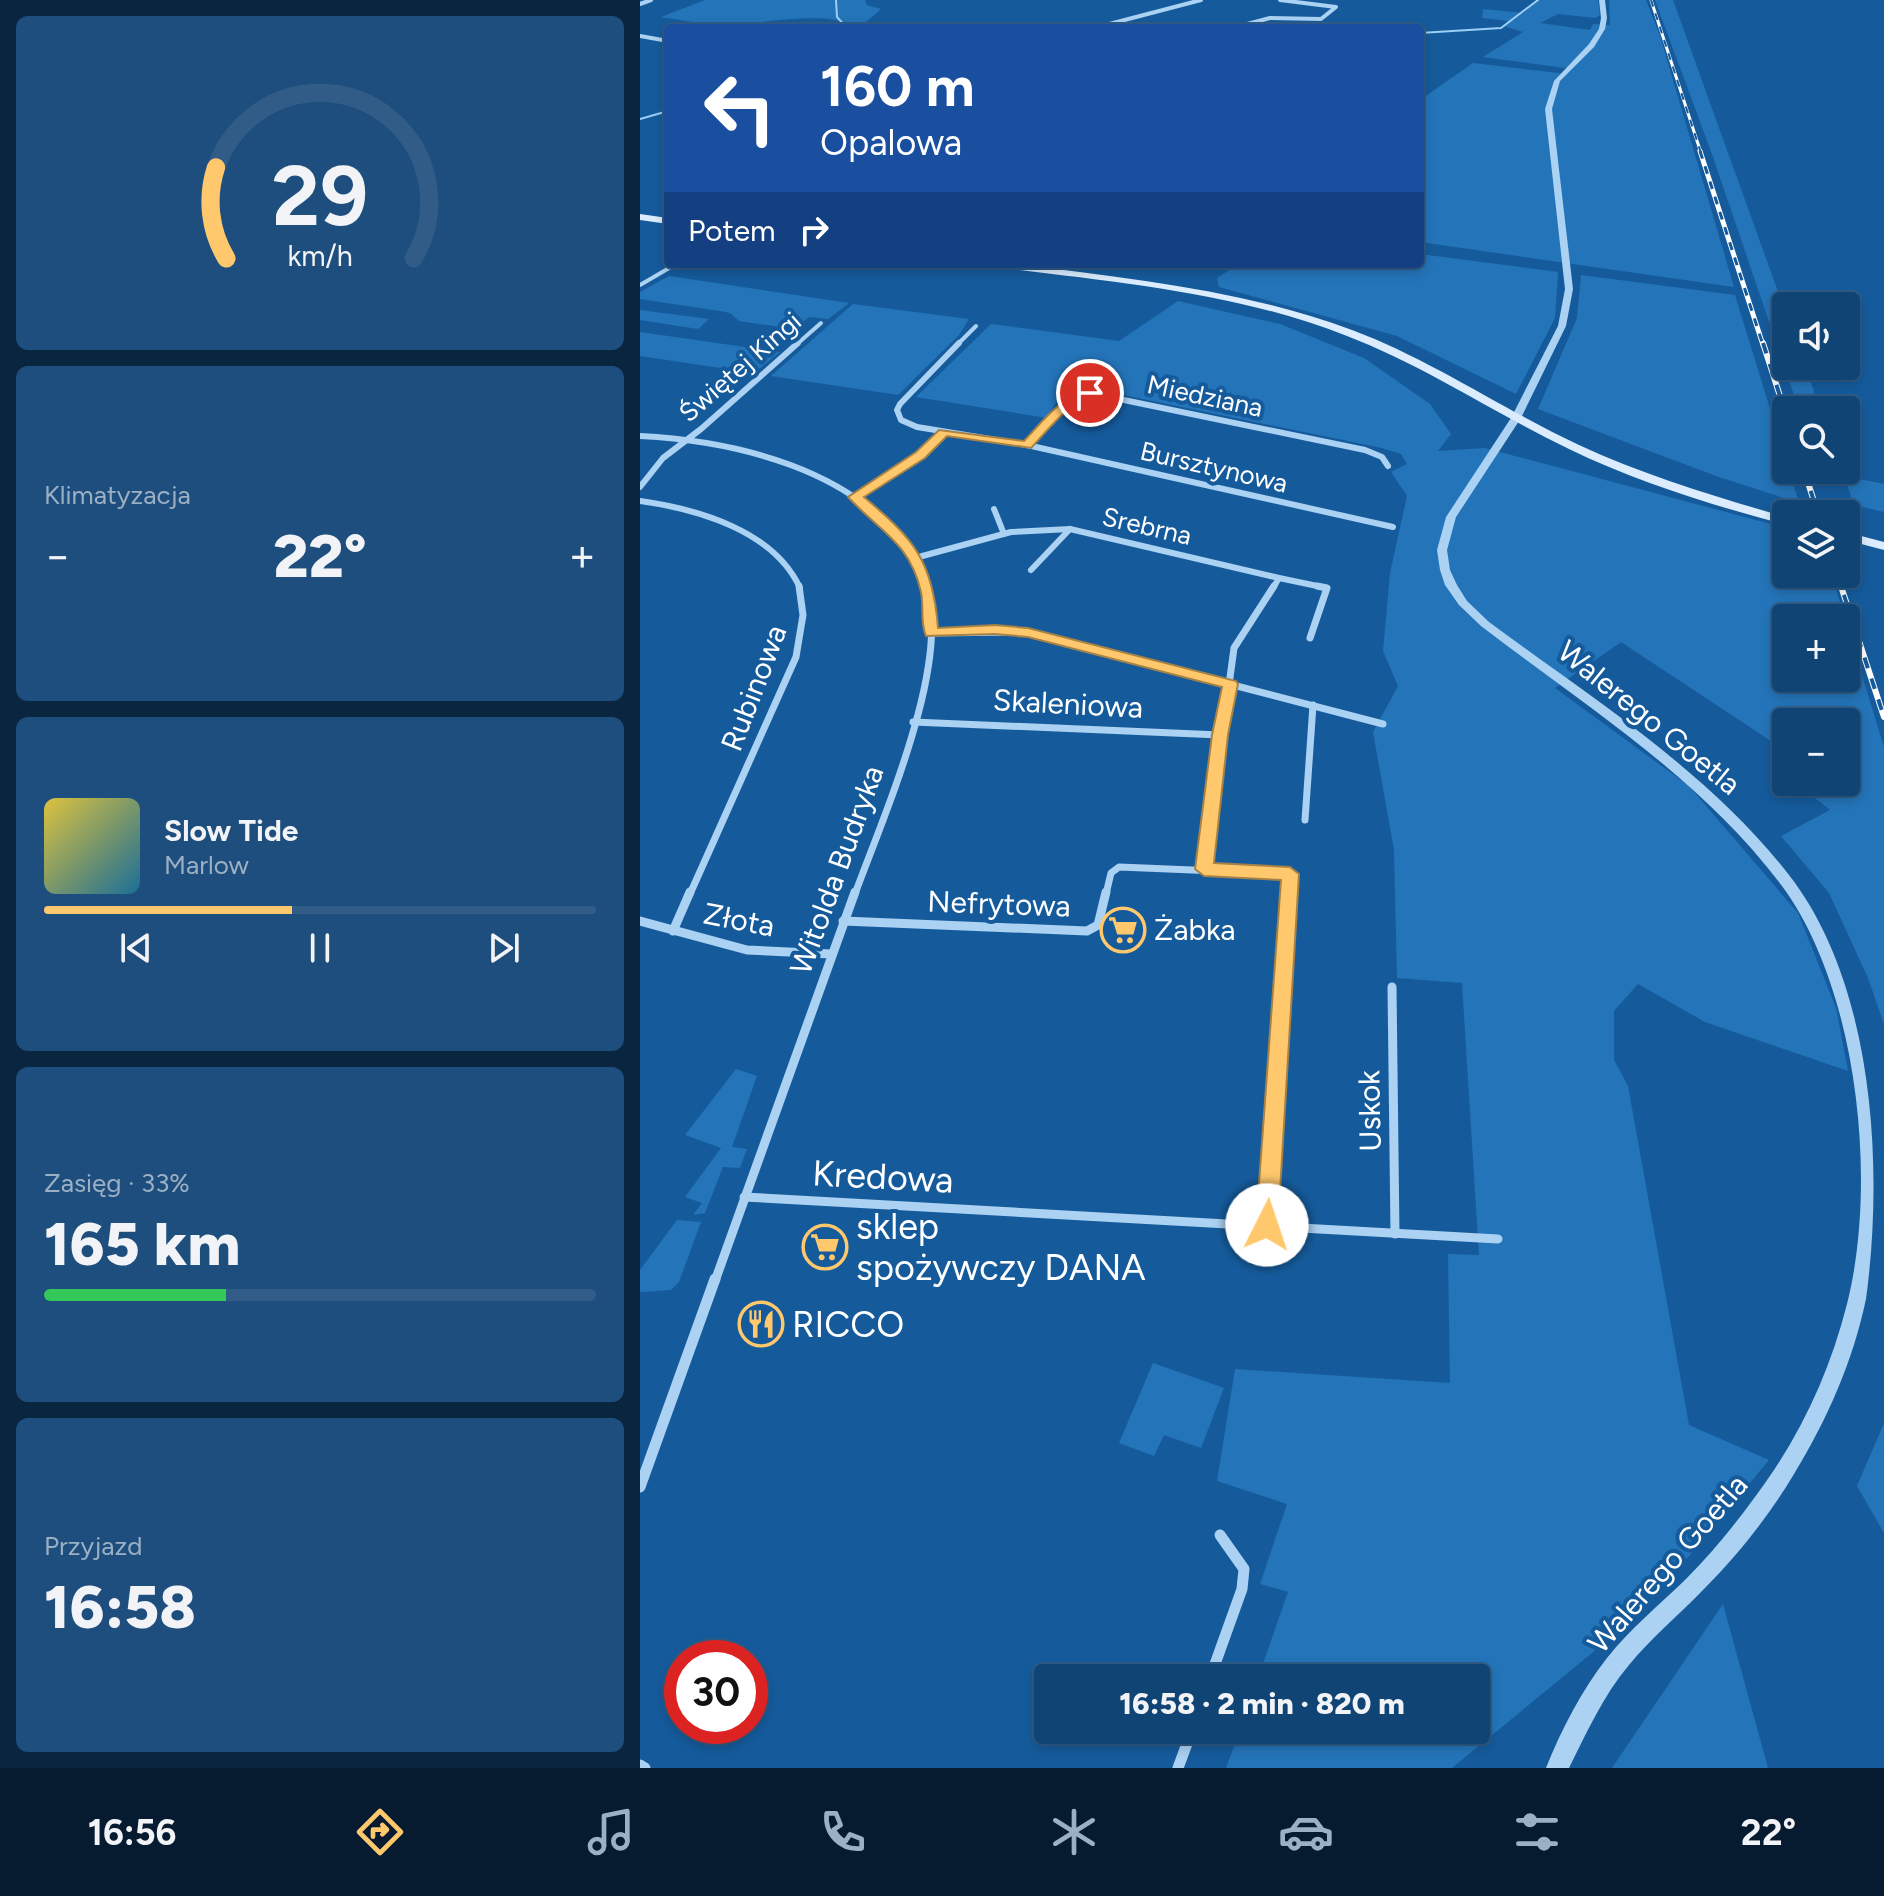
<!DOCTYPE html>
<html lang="pl">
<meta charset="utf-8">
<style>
:root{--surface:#104475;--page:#1e4e7d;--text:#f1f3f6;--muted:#9cb0c5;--line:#305c87;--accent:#ffc86d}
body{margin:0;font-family:Figtree,sans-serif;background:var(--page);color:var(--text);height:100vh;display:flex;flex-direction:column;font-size:30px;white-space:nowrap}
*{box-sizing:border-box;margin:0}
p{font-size:26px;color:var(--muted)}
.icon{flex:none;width:44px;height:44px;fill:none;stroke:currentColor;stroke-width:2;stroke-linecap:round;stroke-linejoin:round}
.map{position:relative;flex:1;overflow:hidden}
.details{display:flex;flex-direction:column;gap:16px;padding:16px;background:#092540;width:640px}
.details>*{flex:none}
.banner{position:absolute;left:24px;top:24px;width:760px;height:244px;border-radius:8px;box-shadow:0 4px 12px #0003,0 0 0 2px var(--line);background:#1a4fa0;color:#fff;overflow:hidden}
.buttons{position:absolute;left:1132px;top:292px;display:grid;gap:16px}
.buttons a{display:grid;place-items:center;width:88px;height:88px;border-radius:8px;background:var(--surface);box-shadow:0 4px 12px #0003,0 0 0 2px var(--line);font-size:40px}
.speed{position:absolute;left:24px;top:1640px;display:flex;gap:16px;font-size:40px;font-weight:700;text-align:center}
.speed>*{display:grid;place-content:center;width:104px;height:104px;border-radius:50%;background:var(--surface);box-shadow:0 4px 12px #0003,0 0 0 2px var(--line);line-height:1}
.speed .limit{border:12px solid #d22;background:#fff;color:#111}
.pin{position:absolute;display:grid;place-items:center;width:68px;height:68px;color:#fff;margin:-34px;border:4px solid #fff;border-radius:50%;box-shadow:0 2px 8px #0007}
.me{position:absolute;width:88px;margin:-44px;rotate:4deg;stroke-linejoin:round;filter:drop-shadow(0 0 6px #0008)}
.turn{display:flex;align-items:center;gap:28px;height:168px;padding:0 24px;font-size:36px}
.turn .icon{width:104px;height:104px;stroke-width:2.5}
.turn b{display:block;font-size:56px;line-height:68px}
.then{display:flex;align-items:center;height:76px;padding:0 24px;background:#0003;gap:16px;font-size:30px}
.big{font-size:60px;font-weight:800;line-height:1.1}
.details .card{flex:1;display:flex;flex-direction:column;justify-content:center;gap:12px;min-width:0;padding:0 28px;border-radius:12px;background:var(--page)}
.details .dial{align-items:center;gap:0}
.dial svg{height:208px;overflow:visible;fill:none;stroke:var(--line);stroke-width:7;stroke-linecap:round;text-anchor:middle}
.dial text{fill:var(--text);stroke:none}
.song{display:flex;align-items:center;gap:24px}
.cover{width:96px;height:96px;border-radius:12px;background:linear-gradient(135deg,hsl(50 70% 55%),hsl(200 70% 35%))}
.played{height:8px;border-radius:4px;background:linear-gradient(90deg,var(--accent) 45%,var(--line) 45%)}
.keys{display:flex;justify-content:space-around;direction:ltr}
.heat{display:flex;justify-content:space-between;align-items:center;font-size:44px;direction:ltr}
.charge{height:12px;border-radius:6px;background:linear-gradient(90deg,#34c759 33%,var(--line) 0)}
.trip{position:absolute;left:394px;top:1664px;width:456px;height:80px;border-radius:8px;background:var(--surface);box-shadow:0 4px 12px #0003,0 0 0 2px var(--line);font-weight:800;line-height:80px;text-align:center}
.dock{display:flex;height:128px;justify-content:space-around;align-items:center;background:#061b2f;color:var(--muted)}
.dock .icon{width:56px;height:56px}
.dock .selected{color:var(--accent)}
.dock b{font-size:36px;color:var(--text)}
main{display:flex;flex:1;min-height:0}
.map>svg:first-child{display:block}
.green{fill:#2474b9}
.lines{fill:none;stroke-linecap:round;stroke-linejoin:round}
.stream{stroke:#9dcef6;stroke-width:2}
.minor-far4{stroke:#abd1f3;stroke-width:4}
.minor-far3{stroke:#abd1f3;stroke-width:6}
.minor-far2{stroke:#abd1f3;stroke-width:7}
.minor-far1{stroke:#abd1f3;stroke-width:9}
.minor{stroke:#abd1f3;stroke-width:11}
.tertiary{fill:#abd1f3;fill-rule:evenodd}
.secondary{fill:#daecfd;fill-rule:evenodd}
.rail-far2-casing{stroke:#fff;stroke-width:3}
.rail-far1-casing{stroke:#fff;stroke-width:5}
.rail-casing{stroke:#fff;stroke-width:6}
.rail-far2{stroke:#155b9c;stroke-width:2;stroke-dasharray:7;stroke-linecap:butt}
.rail-far1{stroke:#155b9c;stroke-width:3;stroke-dasharray:8;stroke-linecap:butt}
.rail{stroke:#155b9c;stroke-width:4;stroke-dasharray:11;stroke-linecap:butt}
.route{fill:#ffc86d;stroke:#a68247;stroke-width:2}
.labels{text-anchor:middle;stroke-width:8;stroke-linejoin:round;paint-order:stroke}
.far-street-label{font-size:26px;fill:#fff;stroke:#155b9c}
.street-label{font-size:30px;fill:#fff;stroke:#155b9c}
.poi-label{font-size:30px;fill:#fff;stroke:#155b9c;text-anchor:start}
.near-street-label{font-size:36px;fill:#fff;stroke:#155b9c}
.near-poi-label{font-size:36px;fill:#fff;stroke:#155b9c;text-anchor:start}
</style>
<main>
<section class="details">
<div class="card dial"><svg viewBox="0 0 100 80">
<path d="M14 69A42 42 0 1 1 86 69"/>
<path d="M14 69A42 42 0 0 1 10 34" stroke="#ffc86d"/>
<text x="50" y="56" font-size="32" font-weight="700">29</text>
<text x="50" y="72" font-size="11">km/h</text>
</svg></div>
<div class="card"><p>Klimatyzacja</p>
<div class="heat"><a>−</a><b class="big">22°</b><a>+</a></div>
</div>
<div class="card">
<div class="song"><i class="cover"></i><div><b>Slow Tide</b><p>Marlow</p></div></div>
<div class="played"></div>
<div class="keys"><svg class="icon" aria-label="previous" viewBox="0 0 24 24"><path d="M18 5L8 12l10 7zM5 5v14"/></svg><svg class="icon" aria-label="pause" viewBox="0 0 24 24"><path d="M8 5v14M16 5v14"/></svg><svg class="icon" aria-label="next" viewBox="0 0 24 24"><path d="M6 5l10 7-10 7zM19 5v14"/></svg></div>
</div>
<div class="card"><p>Zasięg · 33%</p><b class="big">165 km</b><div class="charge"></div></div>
<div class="card"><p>Przyjazd</p><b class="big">16:58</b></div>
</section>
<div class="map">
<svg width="1244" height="1768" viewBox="0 0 1244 1768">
<rect width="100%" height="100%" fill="#155b9c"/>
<!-- green -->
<g class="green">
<path d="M65,0H225L227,5L241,9L225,23L224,28H212C192,8 119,25 92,24L88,28H59L65,24L21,17Z"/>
<path d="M896,0H958L960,15L955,18L918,14L900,23L950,30L953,24L970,25L969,0H1006L1020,36L1094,287L780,242V100L833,63L927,74L932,69L843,57L883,32L864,26L868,21L842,18L843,9L883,13Z"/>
<path d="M1015,0H1033L1146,314V366H1165L1174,391V410H1159L1073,157Z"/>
<path d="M780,254L918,272L915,318L876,394L757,336L579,287L577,278L598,264H780Z"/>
<path d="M941,275L1095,295L1146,461V470H1149L1159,503L1076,476L898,409L937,318Z"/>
<path d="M29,276L209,303L188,319L169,317L154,329L99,321L90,313L80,311L0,299V292Z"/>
<path d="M538,301L640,324L724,358L790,404L811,434L798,451L845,448L1146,528V574H1191L1205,618H1146V678H1206V623L1244,747V1024L1228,978L1189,893L1141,836L1190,810L1155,782H1206V722H1146V775L1130,762L1146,751L981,642L915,688L1049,786L1158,913L1196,1008L1208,1071L1065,1022L998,984L974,1011V1060L988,1086L1049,1425L1129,1460L1051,1554L952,1653L812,1768H586L600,1730H836V1678H618L648,1592L620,1584L647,1504L577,1481L595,1369L810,1383L808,1254L839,1255L822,983L757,978L754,850L733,732L758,686L743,651L750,573L767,496L751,472L767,464L761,454L742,448L449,388L457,359C442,380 418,395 407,418L276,397L351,324L479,341Z"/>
<path d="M213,304L329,319L319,335L258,395L131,376Z"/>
<path d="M0,310L69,319L58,329L0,320Z"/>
<path d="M0,332L140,352L114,373L0,356Z"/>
<path d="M1204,476L1244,484V512L1214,505Z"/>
<path d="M96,1069L117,1076L92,1147L107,1149L100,1168L83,1167L65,1213L53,1215L62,1203L45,1197L81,1148L45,1135Z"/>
<path d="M37,1220L61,1222L39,1282L31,1290L0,1292V1270Z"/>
<path d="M513,1363L584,1388L561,1448L524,1435L514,1456L479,1443Z"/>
<path d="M1244,1423V1533L1217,1486Z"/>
<path d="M1083,1604L1128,1768H972Z"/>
</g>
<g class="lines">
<!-- stream -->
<g class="stream">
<path d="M196,0L197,17L207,28"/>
<path d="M780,33L861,28L898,0"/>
<path d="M0,119L28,111"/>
</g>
<!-- minor-far4 -->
<g class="minor-far4">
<path d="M0,4L11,0"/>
<path d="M454,28L561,0"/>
<path d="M592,28L630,18L681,19L696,7L640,0"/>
<path d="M0,36L28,41"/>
<path d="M0,285L36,264"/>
<path d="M156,345L181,323"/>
<path d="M317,345L336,326"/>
</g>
<!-- minor-far3 -->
<g class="minor-far3">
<path d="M319,343L260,404L257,410L261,420L277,427L387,445L753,527"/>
<path d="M0,436C96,441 215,469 272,554C278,564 282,577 286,588"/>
<path d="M387,445L432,400L450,393L725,450L742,457L748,466"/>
<path d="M0,487L23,458L61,429L158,343"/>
<path d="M215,497L280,455L304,432"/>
<path d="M0,501C58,509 134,531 160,588"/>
<path d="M354,509L364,534"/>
<path d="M275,558L371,532L430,529L639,578L633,588"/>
<path d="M391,570L430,529"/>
<path d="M639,578L687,588"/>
</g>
<!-- minor-far2 -->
<g class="minor-far2">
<path d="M291,633L388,632L743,724"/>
<path d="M670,638L687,588L677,586"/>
<path d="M273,722L580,735"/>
<path d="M665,820L673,705"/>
<path d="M564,869L594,648L634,586"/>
<path d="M50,894L156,657L163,615L159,586"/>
<path d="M215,894C241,822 314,659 285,586"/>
<path d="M466,894L471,873L479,867L650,874L649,894"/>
</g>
<!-- minor-far1 -->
<g class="minor-far1">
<path d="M0,921L107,950L191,954"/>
<path d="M203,921L447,931L458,925L466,892"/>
<path d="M33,931L50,892"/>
<path d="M752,987L755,1234"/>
<path d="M104,1197L858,1239"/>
<path d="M627,1225L649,892"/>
<path d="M75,1281L215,892"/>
</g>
<!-- minor -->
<g class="minor">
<path d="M0,1487L75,1279"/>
<path d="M570,1678L602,1589L604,1569L580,1535"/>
<path d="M0,1765L5,1768"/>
<path d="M538,1768L552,1730"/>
</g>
<!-- tertiary -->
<path class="tertiary" d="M959,0H965L967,18L965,29L954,47L920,81L912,109L933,289L926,326L881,418L816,517L807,550L810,570L817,585L827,601L849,622C954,700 1067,770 1149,875C1234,984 1244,1167 1226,1299C1213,1361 1187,1420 1154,1474C1129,1516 1097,1556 1063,1590C1039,1615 1011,1638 989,1665C963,1696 947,1732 929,1768H906C921,1730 942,1690 967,1658C990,1629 1019,1605 1046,1579C1079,1546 1108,1508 1134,1470C1168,1419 1192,1363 1207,1304C1238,1182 1218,989 1142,886C1061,778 947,707 841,626L819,605L805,585L800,570L797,550L806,517L871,418L918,326L925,289L905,109L914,81L949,44L959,29L961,18Z"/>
<!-- secondary -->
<g class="secondary">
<path d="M0,214L28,218V224L0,220Z"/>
<path d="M352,264H378C490,279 605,290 712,330C792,360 862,409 939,445C1006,476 1076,497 1146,517V525C1072,505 997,482 929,449C854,413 785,366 707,336C596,292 474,282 357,267Z"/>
<path d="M1206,532L1244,542V550L1206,540Z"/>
</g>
<!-- rail-far2 casing -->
<g class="rail-far2-casing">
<path id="rail-far2" d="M1011,0L1061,153"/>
</g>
<!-- rail-far1 casing -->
<g class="rail-far1-casing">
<path id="rail-far1" d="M1060,151L1123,345"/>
</g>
<!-- rail casing -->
<g class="rail-casing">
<g id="rail">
<path d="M1123,343L1146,415"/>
<path d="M1164,470L1178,514"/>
<path d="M1197,574L1244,717"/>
</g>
</g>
<!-- rail-far2 -->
<use href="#rail-far2" class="rail-far2"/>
<!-- rail-far1 -->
<use href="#rail-far1" class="rail-far1"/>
<!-- rail -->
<use href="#rail" class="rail"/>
</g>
<!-- route -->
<path class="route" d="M450,390L456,393L454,396C428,402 409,429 391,448L307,436L285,458L224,497C274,539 293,561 298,628L355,625L388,628L596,681L598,684L588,735L574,863L650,867L659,874L638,1225L635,1232L627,1235L619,1232L616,1225L641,880L564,876L555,869L572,735L582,687L388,637L355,634L286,636C280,623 284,606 281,592C270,542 238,530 208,497L276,452L299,430L384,441C403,421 422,395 450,390Z"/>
<!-- icons -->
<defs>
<g id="supermarket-ring" transform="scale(2.3)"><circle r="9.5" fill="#155b9c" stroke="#ffc86d" stroke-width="1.5"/><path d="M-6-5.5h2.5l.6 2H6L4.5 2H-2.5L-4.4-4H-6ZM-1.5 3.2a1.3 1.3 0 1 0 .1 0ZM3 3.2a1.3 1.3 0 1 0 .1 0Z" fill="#ffc86d"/></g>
<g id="restaurant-ring" transform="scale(2.3)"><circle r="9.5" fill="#155b9c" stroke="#ffc86d" stroke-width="1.5"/><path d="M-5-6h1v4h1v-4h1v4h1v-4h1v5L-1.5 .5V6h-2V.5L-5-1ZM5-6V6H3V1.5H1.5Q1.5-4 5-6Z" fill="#ffc86d"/></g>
</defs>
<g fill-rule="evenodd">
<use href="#supermarket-ring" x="483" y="930"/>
<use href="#supermarket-ring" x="185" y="1247"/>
<use href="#restaurant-ring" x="121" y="1324"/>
</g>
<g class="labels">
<!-- far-street labels -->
<g class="far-street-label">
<text transform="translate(100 367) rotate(-41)" y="9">Świętej Kingi</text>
<text transform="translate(565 396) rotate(12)" y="9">Miedziana</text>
<text transform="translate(574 467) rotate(13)" y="9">Bursztynowa</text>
<text transform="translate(507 526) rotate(13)" y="9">Srebrna</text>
</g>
<!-- street labels -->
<g class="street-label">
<text transform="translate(114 688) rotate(-69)" y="10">Rubinowa</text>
<text transform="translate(428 704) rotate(3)" y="10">Skaleniowa</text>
<text transform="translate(1009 718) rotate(39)" y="10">Walerego Goetla</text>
<text transform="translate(197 870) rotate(-70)" y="10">Witolda Budryka</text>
<text transform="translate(359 904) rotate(2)" y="10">Nefrytowa</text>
<text transform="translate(99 920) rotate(11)" y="10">Złota</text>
<text transform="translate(730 1111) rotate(-91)" y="10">Uskok</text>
<text transform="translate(1028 1564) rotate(-49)" y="10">Walerego Goetla</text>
</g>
<!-- poi labels -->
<g class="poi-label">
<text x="514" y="940">Żabka</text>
</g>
<!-- near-street labels -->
<g class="near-street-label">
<text transform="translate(243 1176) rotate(3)" y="13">Kredowa</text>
</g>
<!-- near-poi labels -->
<g class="near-poi-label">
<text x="216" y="1239">sklep<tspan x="216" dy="41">spożywczy DANA</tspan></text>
<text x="152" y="1337">RICCO</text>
</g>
</g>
</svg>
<div class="buttons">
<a><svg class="icon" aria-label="sound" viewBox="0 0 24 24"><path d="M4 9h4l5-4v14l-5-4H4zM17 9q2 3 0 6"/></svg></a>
<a><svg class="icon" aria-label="search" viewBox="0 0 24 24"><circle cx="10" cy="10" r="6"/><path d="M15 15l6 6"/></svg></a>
<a><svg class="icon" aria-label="layers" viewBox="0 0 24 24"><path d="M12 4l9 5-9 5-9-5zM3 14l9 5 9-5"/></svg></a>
<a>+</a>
<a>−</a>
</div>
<div class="speed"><div class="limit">30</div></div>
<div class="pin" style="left:450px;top:393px;background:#d93025"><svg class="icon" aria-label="arrive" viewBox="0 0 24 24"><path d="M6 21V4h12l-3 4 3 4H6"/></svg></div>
<svg class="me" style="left:627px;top:1225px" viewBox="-20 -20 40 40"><circle r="19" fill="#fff"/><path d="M0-13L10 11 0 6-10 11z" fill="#ffc86d"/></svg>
<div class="trip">16:58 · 2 min · 820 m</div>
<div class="banner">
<div class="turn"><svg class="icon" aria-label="left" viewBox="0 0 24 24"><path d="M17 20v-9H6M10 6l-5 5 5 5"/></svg><div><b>160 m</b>Opalowa</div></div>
<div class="then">Potem<svg class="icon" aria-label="right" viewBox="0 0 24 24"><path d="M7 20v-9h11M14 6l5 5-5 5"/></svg></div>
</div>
</div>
</main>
<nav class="dock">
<b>16:56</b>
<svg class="icon selected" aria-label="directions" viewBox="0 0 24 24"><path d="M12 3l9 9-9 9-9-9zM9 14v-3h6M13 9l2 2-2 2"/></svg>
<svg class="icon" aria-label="music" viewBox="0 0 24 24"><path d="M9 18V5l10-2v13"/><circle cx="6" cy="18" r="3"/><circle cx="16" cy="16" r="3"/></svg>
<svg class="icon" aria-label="phone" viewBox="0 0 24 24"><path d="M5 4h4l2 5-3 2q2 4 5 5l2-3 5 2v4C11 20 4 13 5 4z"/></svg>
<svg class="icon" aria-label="climate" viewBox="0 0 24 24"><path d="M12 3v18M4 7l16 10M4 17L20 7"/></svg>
<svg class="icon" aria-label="car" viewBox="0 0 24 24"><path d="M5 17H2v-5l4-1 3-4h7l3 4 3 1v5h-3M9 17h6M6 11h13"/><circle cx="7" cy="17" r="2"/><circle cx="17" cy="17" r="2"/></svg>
<svg class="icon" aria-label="filters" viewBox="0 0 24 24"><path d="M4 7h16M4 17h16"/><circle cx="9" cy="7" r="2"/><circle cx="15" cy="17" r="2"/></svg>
<b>22°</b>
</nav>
